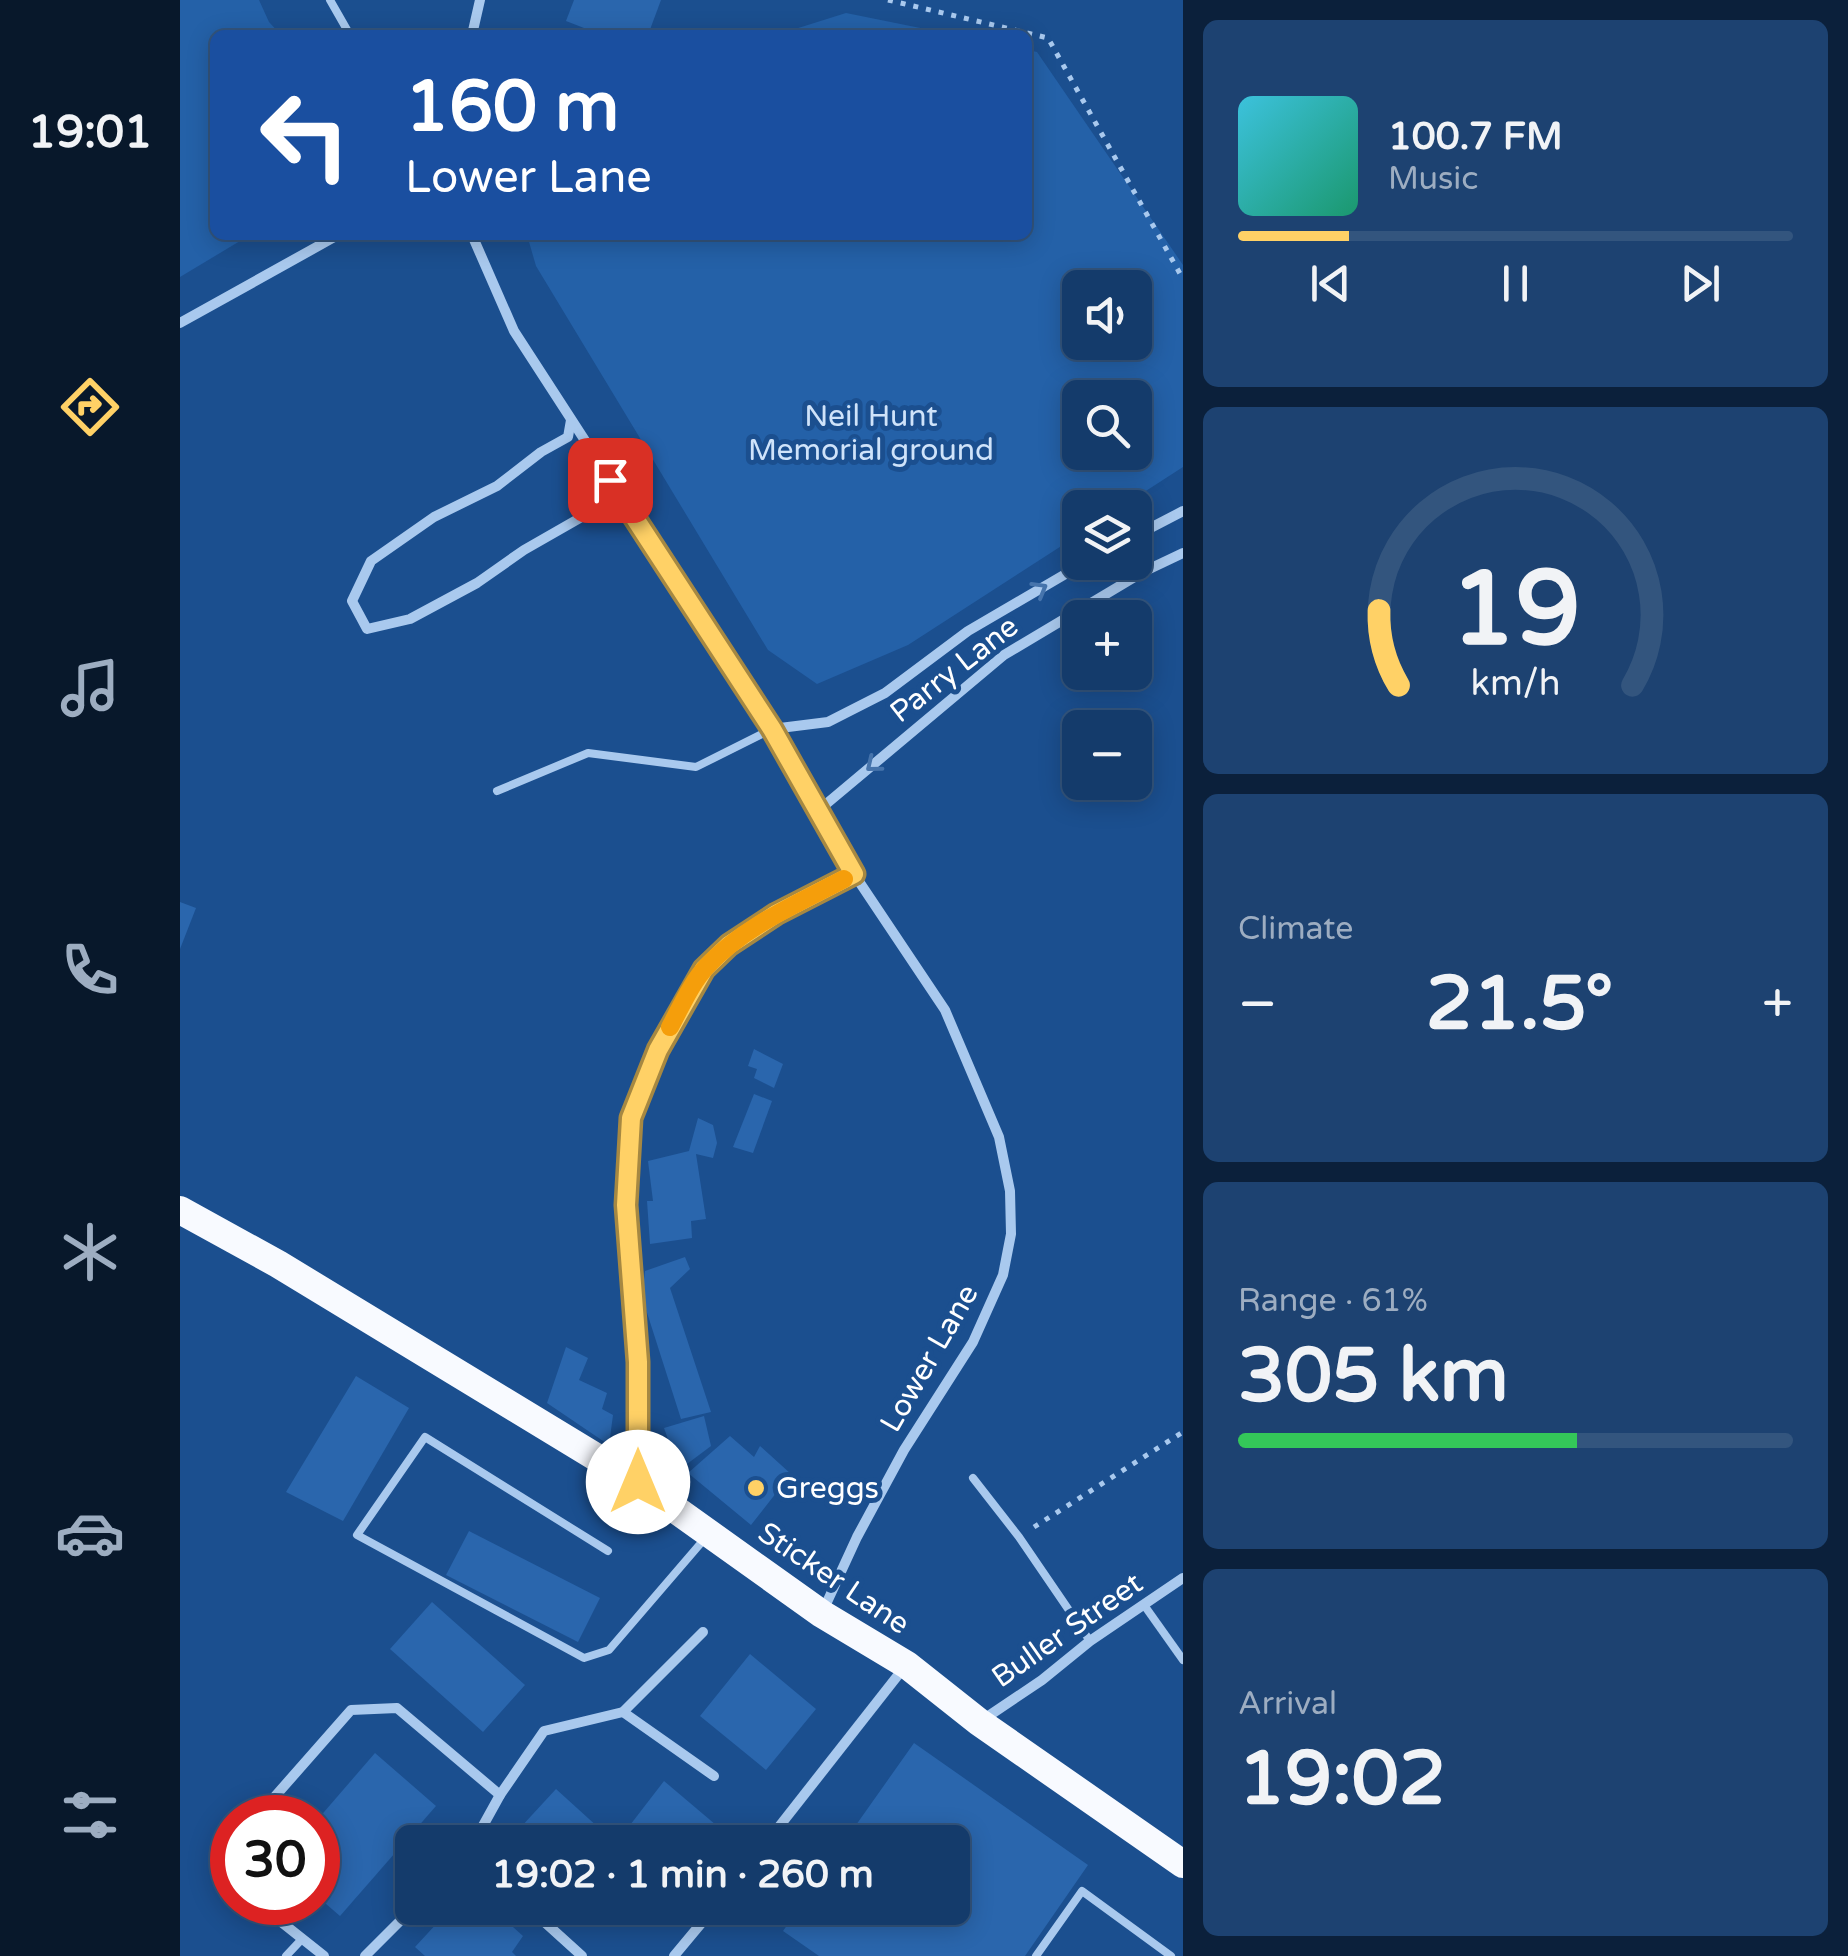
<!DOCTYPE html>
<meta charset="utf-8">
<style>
:root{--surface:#143b6b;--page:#1d4271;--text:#f1f3f6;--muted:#9dadc1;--line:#33557e;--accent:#ffd166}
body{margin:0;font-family:"Varela Round",sans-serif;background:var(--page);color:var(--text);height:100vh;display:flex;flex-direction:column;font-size:38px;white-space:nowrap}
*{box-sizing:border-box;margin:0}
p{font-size:32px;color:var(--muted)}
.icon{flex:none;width:55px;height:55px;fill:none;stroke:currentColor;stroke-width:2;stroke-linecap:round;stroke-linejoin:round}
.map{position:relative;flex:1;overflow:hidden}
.details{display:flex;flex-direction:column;gap:20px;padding:20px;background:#0b203b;width:665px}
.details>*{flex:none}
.top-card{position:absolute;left:30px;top:30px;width:822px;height:210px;border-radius:15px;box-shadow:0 5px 25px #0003,0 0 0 2px var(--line);background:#1a4fa0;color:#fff;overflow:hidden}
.buttons{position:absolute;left:882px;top:270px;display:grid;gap:20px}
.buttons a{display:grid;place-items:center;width:90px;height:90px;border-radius:15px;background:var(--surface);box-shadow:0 5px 25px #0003,0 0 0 2px var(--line);font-size:50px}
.speed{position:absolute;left:30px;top:1795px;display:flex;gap:20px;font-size:50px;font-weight:700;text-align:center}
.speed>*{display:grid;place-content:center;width:130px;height:130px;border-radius:50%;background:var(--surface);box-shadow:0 5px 25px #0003,0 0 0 2px var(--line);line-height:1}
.speed .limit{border:15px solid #d22;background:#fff;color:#111}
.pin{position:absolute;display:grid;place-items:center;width:85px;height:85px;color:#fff;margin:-42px;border-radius:20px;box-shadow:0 5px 15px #0006}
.me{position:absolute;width:110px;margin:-55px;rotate:0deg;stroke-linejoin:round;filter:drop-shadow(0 0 8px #0008)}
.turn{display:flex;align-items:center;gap:35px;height:210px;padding:0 30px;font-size:45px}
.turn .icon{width:130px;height:130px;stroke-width:2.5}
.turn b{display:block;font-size:70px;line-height:85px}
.big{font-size:75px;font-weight:700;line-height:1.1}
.details .card{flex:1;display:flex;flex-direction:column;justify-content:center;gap:15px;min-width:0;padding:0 35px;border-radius:15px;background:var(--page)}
.details .dial{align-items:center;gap:0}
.dial svg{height:260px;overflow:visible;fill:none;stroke:var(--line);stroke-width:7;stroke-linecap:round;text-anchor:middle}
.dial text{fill:var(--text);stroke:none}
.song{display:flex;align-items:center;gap:30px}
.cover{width:120px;height:120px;border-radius:15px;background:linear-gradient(135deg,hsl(190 70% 55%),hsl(160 70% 35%))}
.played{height:10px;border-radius:5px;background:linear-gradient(90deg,var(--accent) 20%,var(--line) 20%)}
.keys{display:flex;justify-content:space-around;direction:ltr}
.heat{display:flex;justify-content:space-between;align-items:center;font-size:55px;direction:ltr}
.charge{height:15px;border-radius:8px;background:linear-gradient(90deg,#34c759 61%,var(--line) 0)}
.trip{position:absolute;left:215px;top:1825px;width:575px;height:100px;border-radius:15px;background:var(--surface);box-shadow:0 5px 25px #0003,0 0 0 2px var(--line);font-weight:700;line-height:100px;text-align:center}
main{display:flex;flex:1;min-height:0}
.menu{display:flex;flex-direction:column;width:180px;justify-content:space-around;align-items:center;background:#08182b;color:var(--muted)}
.menu .icon{width:70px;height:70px}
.menu .on{color:var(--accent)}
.menu b{font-size:45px;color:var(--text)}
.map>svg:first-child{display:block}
.green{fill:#2461a8;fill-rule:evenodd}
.building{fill:#2a66ad}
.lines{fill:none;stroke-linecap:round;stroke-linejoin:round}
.path{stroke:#a9c9ee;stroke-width:5;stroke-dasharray:5 8;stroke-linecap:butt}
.service{stroke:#a9c9ee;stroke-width:8}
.minor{stroke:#a9c9ee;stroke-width:10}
.trunk{stroke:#f8faff;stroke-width:28}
.oneway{stroke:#4674ac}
.route-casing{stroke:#a68842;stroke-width:25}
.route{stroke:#ffd166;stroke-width:18}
.slow{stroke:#f59e0b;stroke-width:18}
.poi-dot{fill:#ffd166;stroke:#1b4f8f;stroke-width:4}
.labels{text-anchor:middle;stroke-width:10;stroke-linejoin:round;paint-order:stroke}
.park-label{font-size:30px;fill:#cfe3fa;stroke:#1b4f8f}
.street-label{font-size:30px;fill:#fff;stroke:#1b4f8f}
.poi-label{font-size:30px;fill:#fff;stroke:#1b4f8f;text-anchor:start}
</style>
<main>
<nav class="menu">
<b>19:01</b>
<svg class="icon on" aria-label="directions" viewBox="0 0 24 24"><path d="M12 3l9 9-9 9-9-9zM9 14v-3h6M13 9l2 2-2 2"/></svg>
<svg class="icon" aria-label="music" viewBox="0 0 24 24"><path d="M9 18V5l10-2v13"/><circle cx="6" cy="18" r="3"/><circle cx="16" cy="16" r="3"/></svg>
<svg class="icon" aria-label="phone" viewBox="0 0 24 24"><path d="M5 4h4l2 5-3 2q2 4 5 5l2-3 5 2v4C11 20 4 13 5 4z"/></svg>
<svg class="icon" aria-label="climate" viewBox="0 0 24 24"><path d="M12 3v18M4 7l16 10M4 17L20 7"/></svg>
<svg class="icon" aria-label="car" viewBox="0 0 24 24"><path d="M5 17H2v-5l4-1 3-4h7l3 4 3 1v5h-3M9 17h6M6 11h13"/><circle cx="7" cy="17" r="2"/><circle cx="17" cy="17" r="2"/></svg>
<svg class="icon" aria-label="filters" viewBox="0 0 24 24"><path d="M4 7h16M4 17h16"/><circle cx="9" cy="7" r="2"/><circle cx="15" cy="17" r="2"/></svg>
</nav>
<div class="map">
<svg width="1003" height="1956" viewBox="0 0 1003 1956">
<rect width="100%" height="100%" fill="#1b4f8f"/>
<!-- green -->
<g class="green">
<path d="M0,0H79L89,22L101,35H35V235H70L0,277Z"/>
<path d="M666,13L775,35H596Z"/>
<path d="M848,50L857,52L1003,265V467L941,507L900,508V534L728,645L637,684L588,650L356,266L347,235H848ZM900,288H955V342H900ZM900,398H955V452H900Z"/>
</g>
<!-- building -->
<g class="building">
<path d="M394,0H481L468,35H422L386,21Z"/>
<path d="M0,902L16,908L0,949Z"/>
<path d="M574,1049L603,1064L594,1088L574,1078L577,1069L568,1066Z"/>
<path d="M574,1094L592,1101L573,1153L553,1147Z"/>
<path d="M518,1118L533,1125L537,1143L533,1158L516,1154L526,1219L511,1221L512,1238L470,1244L467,1201H473L468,1161L509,1151Z"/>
<path d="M505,1257L510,1269L490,1288L531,1412L501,1419L462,1297L465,1271Z"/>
<path d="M386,1347L408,1358L399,1380L427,1393L422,1409L433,1415L429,1445L367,1403Z"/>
<path d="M176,1376L229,1408L163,1521L106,1492Z"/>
<path d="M524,1416L531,1446L499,1470L484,1428Z"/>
<path d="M550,1436L574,1457L580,1446L611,1474L571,1525L508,1473Z"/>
<path d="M289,1531L420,1598L398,1642L266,1575Z"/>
<path d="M252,1602L345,1685L303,1732L210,1649Z"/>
<path d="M570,1654L636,1709L586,1770L520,1716Z"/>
<path d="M734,1743L908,1865L845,1956H639L603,1931L619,1908H772V1842H664Z"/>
<path d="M195,1753L256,1806L160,1916L138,1897V1819Z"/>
<path d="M484,1781L549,1836L543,1842H437Z"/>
<path d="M376,1789L430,1838L427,1842H327Z"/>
<path d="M271,1908H312L343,1936L332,1952L336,1956H245L235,1947Z"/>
</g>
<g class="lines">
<!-- path -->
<g class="path">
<path d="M708,0L868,38L1003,279"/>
<path d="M854,1527L1003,1432"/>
</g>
<!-- service -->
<g class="service">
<path d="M150,0L170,35"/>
<path d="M317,791L408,753L516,767L592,729"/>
<path d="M793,1478L839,1537L910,1641"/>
<path d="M428,1551L245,1437L177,1535L404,1658L429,1650L527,1536"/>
<path d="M964,1605L1003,1660"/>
<path d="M106,1956L122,1939"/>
<path d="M856,1956L902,1891L991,1956"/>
</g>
<!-- minor -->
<g class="minor">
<path d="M292,35L300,0"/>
<path d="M292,235L334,331L592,729L674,874L765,1010L819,1137L830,1191L831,1234L823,1275L793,1342L724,1450L677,1537L642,1613"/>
<path d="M0,323L158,235"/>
<path d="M391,420L388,437L361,452L317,486L254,517L191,561L172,601L187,629L230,619L297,583L344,550L421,506L449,510"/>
<path d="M955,536L1003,511"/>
<path d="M592,729L648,722L705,693L788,631L906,562"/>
<path d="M639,810L824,655L963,572L1003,553"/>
<path d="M457,1476L458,1362L446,1205L451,1118L478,1050L524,969L549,945L596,914L674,874"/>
<path d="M443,1712L534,1776"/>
<path d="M804,1719L862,1680L910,1641L1003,1578"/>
<path d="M76,1818L171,1710L217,1708L320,1795"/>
<path d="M294,1842L320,1795L364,1731L443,1712L523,1632"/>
<path d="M587,1842L726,1665"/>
<path d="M52,1845V1852"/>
<path d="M76,1902L144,1956"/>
<path d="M349,1908L402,1956"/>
<path d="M185,1956L233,1908"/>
<path d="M494,1956L534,1908"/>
</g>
<!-- trunk -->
<path class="trunk" d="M0,1210L98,1264L457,1482L642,1614L727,1665L799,1722L1003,1864"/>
</g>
<!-- one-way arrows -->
<defs><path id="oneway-chevron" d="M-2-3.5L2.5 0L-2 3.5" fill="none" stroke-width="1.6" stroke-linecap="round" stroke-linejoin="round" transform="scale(2.5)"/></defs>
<g class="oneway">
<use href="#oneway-chevron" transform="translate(860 589) rotate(-30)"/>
<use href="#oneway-chevron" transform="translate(693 765) rotate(141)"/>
</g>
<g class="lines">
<!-- route casing -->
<g class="route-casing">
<path id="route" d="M430,480L592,729L674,874L596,914L549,945L524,969L478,1050L451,1118L446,1205L458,1362V1482"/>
</g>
<!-- route -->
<use href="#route" class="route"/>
<!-- slow -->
<path class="slow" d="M490,1027C501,1007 511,983 527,966C564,926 617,904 664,879"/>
</g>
<!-- markers -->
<circle class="poi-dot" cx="576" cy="1488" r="10"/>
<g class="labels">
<!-- park labels -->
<g class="park-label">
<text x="691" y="426">Neil Hunt<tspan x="691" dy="34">Memorial ground</tspan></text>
</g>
<!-- street labels -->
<g class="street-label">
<text transform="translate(774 669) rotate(-38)" y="10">Parry Lane</text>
<text transform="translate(749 1358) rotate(-60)" y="10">Lower Lane</text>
<text transform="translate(654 1578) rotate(34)" y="10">Sticker Lane</text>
<text transform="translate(887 1630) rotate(-35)" y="10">Buller Street</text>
</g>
<!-- poi labels -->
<g class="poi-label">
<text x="596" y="1498">Greggs</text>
</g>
</g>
</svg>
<div class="buttons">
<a><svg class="icon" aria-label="sound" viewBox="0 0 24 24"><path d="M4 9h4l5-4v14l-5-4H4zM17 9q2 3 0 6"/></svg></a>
<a><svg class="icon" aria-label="search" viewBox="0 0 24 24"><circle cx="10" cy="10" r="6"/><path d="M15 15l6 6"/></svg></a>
<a><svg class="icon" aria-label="layers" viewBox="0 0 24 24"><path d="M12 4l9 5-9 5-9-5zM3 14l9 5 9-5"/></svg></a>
<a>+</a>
<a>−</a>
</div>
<div class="speed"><div class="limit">30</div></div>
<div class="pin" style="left:430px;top:480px;background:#d93025"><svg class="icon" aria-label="arrive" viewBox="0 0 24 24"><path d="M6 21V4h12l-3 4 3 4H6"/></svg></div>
<svg class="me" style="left:458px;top:1482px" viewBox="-20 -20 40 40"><circle r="19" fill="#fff"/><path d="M0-13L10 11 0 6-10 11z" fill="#ffd166"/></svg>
<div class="trip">19:02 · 1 min · 260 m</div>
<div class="top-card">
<div class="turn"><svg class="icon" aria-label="left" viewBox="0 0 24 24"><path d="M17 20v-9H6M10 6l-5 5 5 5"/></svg><div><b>160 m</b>Lower Lane</div></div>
</div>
</div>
<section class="details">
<div class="card">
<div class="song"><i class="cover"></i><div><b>100.7 FM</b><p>Music</p></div></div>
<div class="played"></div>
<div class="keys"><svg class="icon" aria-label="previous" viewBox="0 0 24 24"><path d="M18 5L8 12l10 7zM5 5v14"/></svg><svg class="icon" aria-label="pause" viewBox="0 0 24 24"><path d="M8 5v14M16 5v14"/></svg><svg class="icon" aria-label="next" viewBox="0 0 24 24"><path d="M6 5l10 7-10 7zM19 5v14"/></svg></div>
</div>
<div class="card dial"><svg viewBox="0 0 100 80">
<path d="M14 69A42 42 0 1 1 86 69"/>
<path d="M14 69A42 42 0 0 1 8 46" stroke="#ffd166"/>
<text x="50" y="56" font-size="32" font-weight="700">19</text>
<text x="50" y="72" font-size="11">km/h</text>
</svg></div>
<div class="card"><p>Climate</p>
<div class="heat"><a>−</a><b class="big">21.5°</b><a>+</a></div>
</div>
<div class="card"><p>Range · 61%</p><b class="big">305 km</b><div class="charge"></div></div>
<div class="card"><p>Arrival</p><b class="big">19:02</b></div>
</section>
</main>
